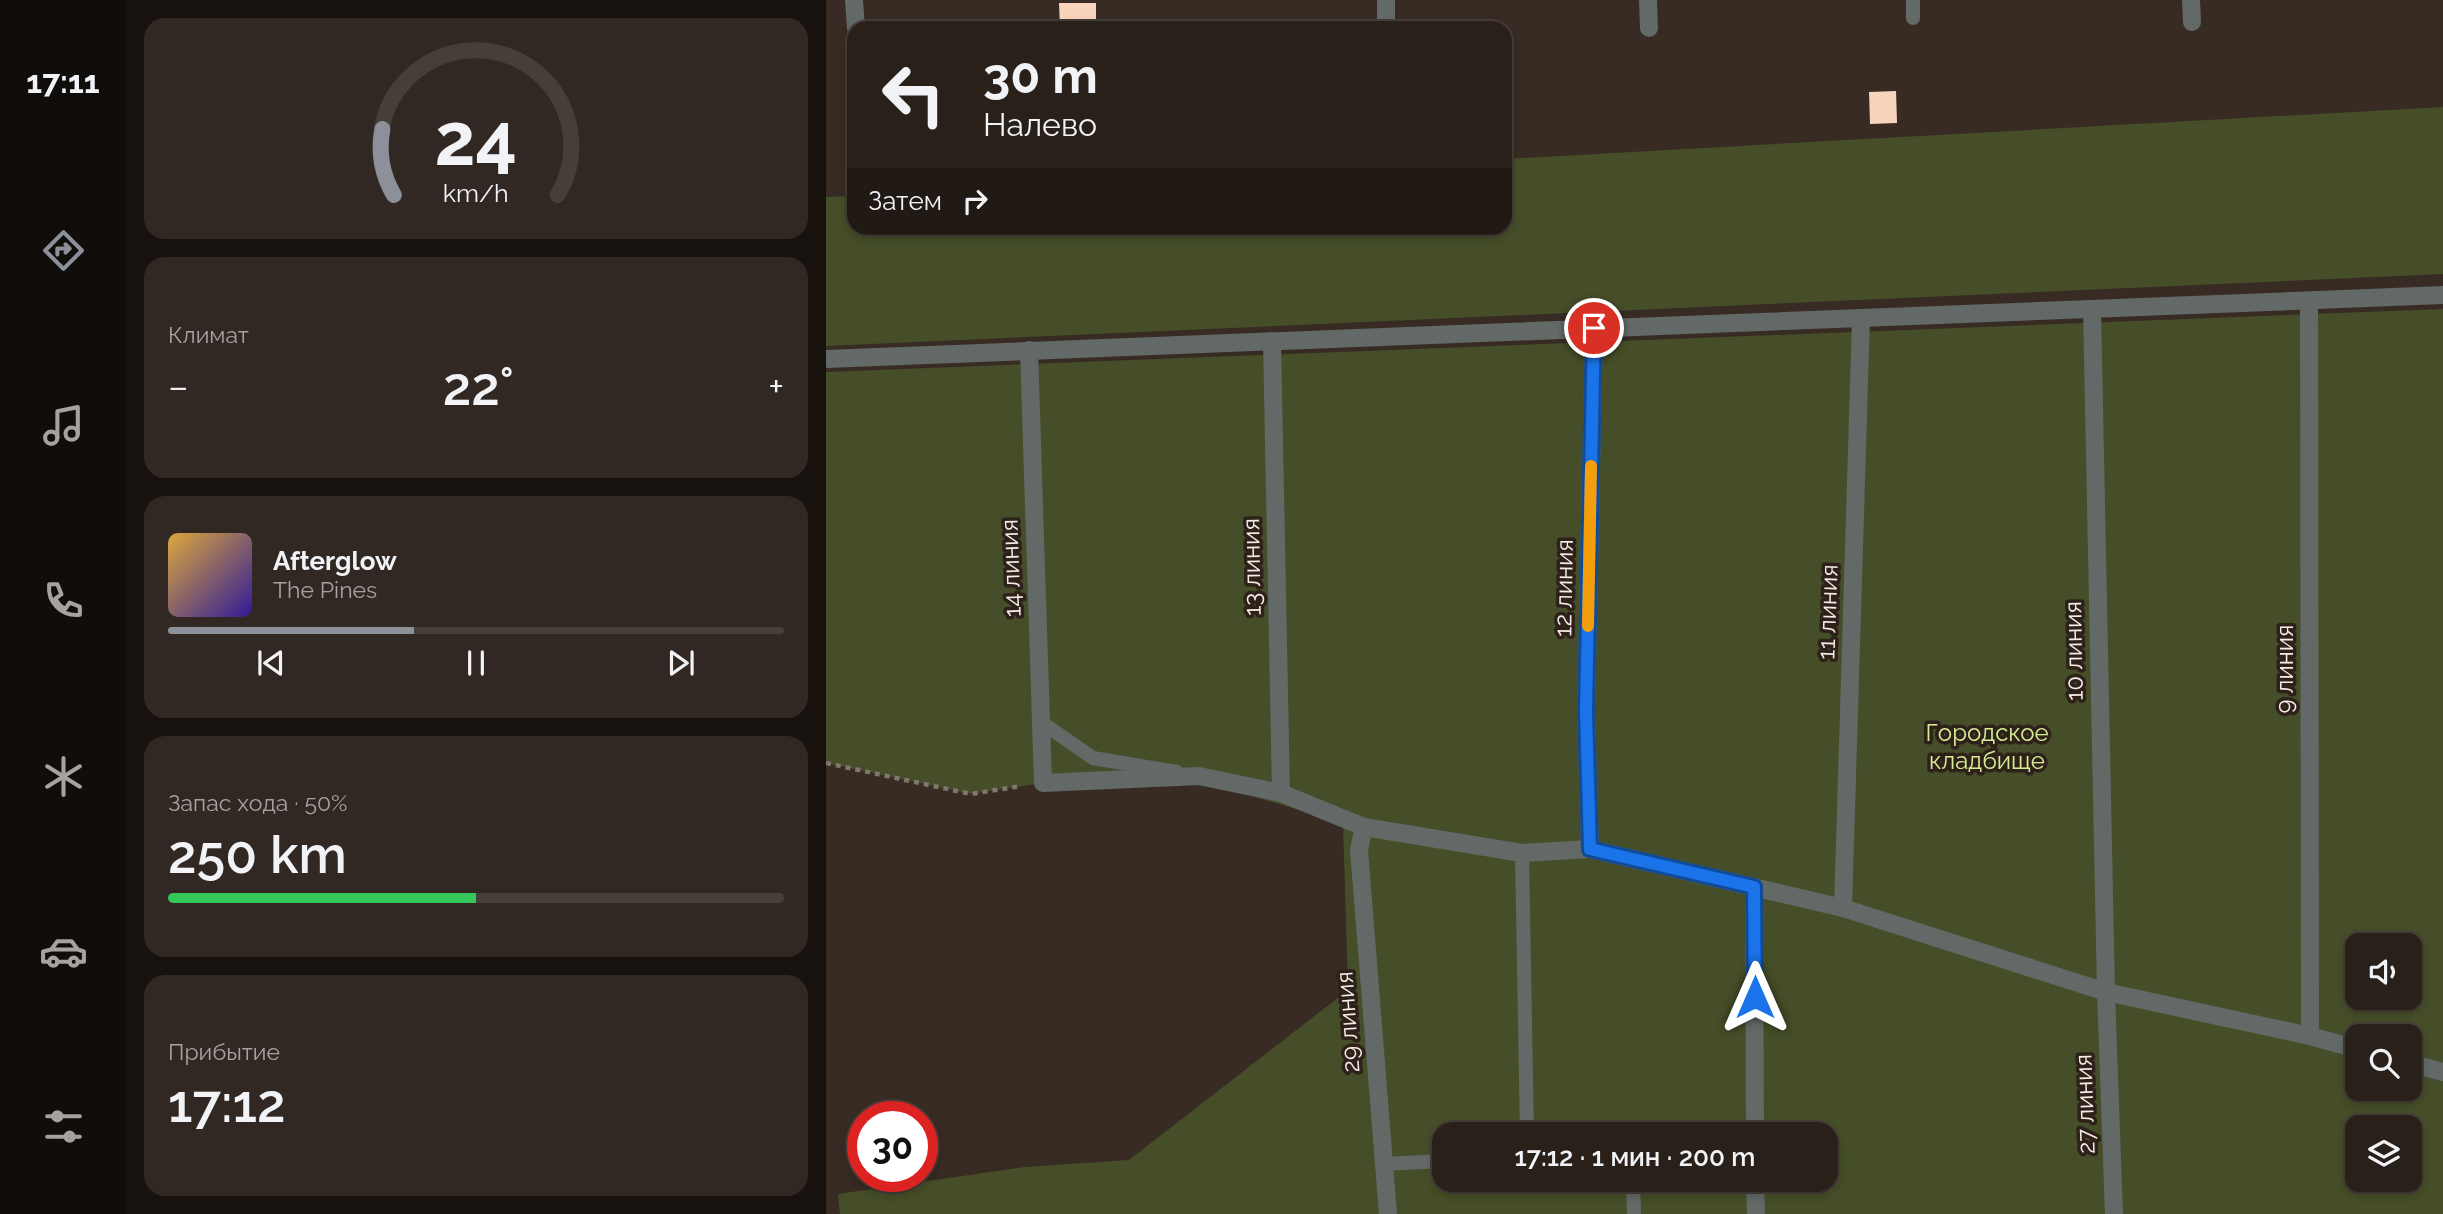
<!DOCTYPE html>
<html lang="ru">
<meta charset="utf-8">
<style>
:root{--surface:#29201a;--page:#312823;--text:#f1f3f6;--muted:#a5a3a2;--line:#453e39;--accent:#8c9099}
body{margin:0;font-family:Raleway,sans-serif;background:var(--page);color:var(--text);height:100vh;display:flex;flex-direction:column;font-size:26px;white-space:nowrap}
*{box-sizing:border-box;margin:0}
p{font-size:23px;color:var(--muted)}
.icon{flex:none;width:38px;height:38px;fill:none;stroke:currentColor;stroke-width:2;stroke-linecap:round;stroke-linejoin:round}
.map{position:relative;flex:1;overflow:hidden}
.side{display:flex;flex-direction:column;gap:18px;padding:18px;background:#17120e;width:700px}
.side>*{flex:none}
.banner{position:absolute;left:21px;top:21px;width:665px;height:214px;border-radius:21px;box-shadow:0 4px 10px #0003,0 0 0 2px var(--line);background:#29201a;color:var(--text);overflow:hidden}
.buttons{position:absolute;left:1519px;top:933px;display:grid;gap:14px}
.buttons a{display:grid;place-items:center;width:77px;height:77px;border-radius:14px;background:var(--surface);box-shadow:0 4px 10px #0003,0 0 0 2px var(--line);font-size:35px}
.speed{position:absolute;left:21px;top:1101px;display:flex;gap:14px;font-size:35px;font-weight:700;text-align:center}
.speed>*{display:grid;place-content:center;width:91px;height:91px;border-radius:50%;background:var(--surface);box-shadow:0 4px 10px #0003,0 0 0 2px var(--line);line-height:1}
.speed .limit{border:10px solid #d22;background:#fff;color:#111}
.pin{position:absolute;display:grid;place-items:center;width:60px;height:60px;color:#fff;margin:-30px;border:4px solid #fff;border-radius:50%;box-shadow:0 2px 7px #0007}
.me{position:absolute;width:77px;margin:-38px;rotate:0deg;stroke-linejoin:round;filter:drop-shadow(0 0 5px #0008)}
.turn{display:flex;align-items:center;gap:24px;height:147px;padding:0 21px;font-size:32px}
.turn .icon{width:91px;height:91px;stroke-width:2.5}
.turn b{display:block;font-size:49px;line-height:60px}
.then{display:flex;align-items:center;height:66px;padding:0 21px;background:#0003;gap:14px;font-size:26px}
.big{font-size:52px;font-weight:600;line-height:1.1}
.side .card{flex:1;display:flex;flex-direction:column;justify-content:center;gap:10px;min-width:0;padding:0 24px;border-radius:21px;background:var(--page)}
.side .dial{align-items:center;gap:0}
.dial svg{height:182px;overflow:visible;fill:none;stroke:var(--line);stroke-width:7;stroke-linecap:round;text-anchor:middle}
.dial text{fill:var(--text);stroke:none}
.song{display:flex;align-items:center;gap:21px}
.cover{width:84px;height:84px;border-radius:10px;background:linear-gradient(135deg,hsl(40 70% 55%),hsl(250 70% 35%))}
.played{height:7px;border-radius:4px;background:linear-gradient(90deg,var(--accent) 40%,var(--line) 40%)}
.keys{display:flex;justify-content:space-around;direction:ltr}
.heat{display:flex;justify-content:space-between;align-items:center;font-size:38px;direction:ltr}
.charge{height:10px;border-radius:5px;background:linear-gradient(90deg,#34c759 50%,var(--line) 0)}
.trip{position:absolute;left:606px;top:1122px;width:406px;height:70px;border-radius:21px;background:var(--surface);box-shadow:0 4px 10px #0003,0 0 0 2px var(--line);font-weight:600;line-height:70px;text-align:center}
main{display:flex;flex:1;min-height:0}
.tabs{display:flex;flex-direction:column;width:126px;justify-content:space-around;align-items:center;background:#100d0a;color:var(--muted)}
.tabs .icon{width:49px;height:49px}
.tabs .selected{color:var(--accent)}
.tabs b{font-size:32px;color:var(--text)}
.map>svg:first-child{display:block}
.green{fill:#454e28;fill-rule:evenodd}
.building{fill:#f9d4bd}
.lines{fill:none;stroke-linecap:round;stroke-linejoin:round}
.path{stroke:#827770;stroke-width:4.5;stroke-dasharray:5 5;stroke-linecap:butt}
.lane{stroke:#626966;stroke-width:14}
.street{stroke:#626966;stroke-width:18}
.route-casing{stroke:#114b97;stroke-width:18}
.route{stroke:#1a73e8;stroke-width:12}
.slow{stroke:#f59e0b;stroke-width:12}
.labels{text-anchor:middle;stroke-width:7;stroke-linejoin:round;paint-order:stroke}
.street-label{font-size:24px;fill:#f5ece7;stroke:#2d2119}
.park-label{font-size:24px;fill:#d5ec93;stroke:#2d2119}
</style>
<main>
<nav class="tabs">
<b>17:11</b>
<svg class="icon selected" aria-label="directions" viewBox="0 0 24 24"><path d="M12 3l9 9-9 9-9-9zM9 14v-3h6M13 9l2 2-2 2"/></svg>
<svg class="icon" aria-label="music" viewBox="0 0 24 24"><path d="M9 18V5l10-2v13"/><circle cx="6" cy="18" r="3"/><circle cx="16" cy="16" r="3"/></svg>
<svg class="icon" aria-label="phone" viewBox="0 0 24 24"><path d="M5 4h4l2 5-3 2q2 4 5 5l2-3 5 2v4C11 20 4 13 5 4z"/></svg>
<svg class="icon" aria-label="climate" viewBox="0 0 24 24"><path d="M12 3v18M4 7l16 10M4 17L20 7"/></svg>
<svg class="icon" aria-label="car" viewBox="0 0 24 24"><path d="M5 17H2v-5l4-1 3-4h7l3 4 3 1v5h-3M9 17h6M6 11h13"/><circle cx="7" cy="17" r="2"/><circle cx="17" cy="17" r="2"/></svg>
<svg class="icon" aria-label="filters" viewBox="0 0 24 24"><path d="M4 7h16M4 17h16"/><circle cx="9" cy="7" r="2"/><circle cx="15" cy="17" r="2"/></svg>
</nav>
<section class="side">
<div class="card dial"><svg viewBox="0 0 100 80">
<path d="M14 69A42 42 0 1 1 86 69"/>
<path d="M14 69A42 42 0 0 1 9 40" stroke="#8c9099"/>
<text x="50" y="56" font-size="32" font-weight="700">24</text>
<text x="50" y="72" font-size="11">km/h</text>
</svg></div>
<div class="card"><p>Климат</p>
<div class="heat"><a>−</a><b class="big">22°</b><a>+</a></div>
</div>
<div class="card">
<div class="song"><i class="cover"></i><div><b>Afterglow</b><p>The Pines</p></div></div>
<div class="played"></div>
<div class="keys"><svg class="icon" aria-label="previous" viewBox="0 0 24 24"><path d="M18 5L8 12l10 7zM5 5v14"/></svg><svg class="icon" aria-label="pause" viewBox="0 0 24 24"><path d="M8 5v14M16 5v14"/></svg><svg class="icon" aria-label="next" viewBox="0 0 24 24"><path d="M6 5l10 7-10 7zM19 5v14"/></svg></div>
</div>
<div class="card"><p>Запас хода · 50%</p><b class="big">250 km</b><div class="charge"></div></div>
<div class="card"><p>Прибытие</p><b class="big">17:12</b></div>
</section>
<div class="map">
<svg width="1617" height="1214" viewBox="0 0 1617 1214">
<rect width="100%" height="100%" fill="#372b23"/>
<!-- green -->
<g class="green">
<path d="M1617,107V274L0,346V197L28,196V228H679V159Z"/>
<path d="M1617,309V1214H14L12,1194L199,1167L303,1160L522,990L517,823L382,783H217L145,794L0,763V372ZM1531,945H1584V998H1531ZM1531,1036H1584V1088H1531ZM1531,1127H1584V1180H1531ZM618,1134H999V1180H618Z"/>
</g>
<!-- building -->
<g class="building">
<path d="M233,3H270V28H234Z"/>
<path d="M1070,91L1071,123L1044,124L1043,92Z"/>
</g>
<g class="lines">
<!-- path -->
<path class="path" d="M0,763L145,794L195,786"/>
<!-- lane -->
<g class="lane">
<path d="M1087,0V18"/>
<path d="M215,722L267,758L351,772"/>
<path d="M696,853L701,1134"/>
<path d="M557,1164L618,1161"/>
<path d="M807,1180L808,1214"/>
</g>
<!-- street -->
<g class="street">
<path d="M28,0L30,28"/>
<path d="M560,0V19"/>
<path d="M822,0L823,28"/>
<path d="M1365,0L1366,22"/>
<path d="M1483,301L1484,1036"/>
<path d="M1266,309L1280,992L1288,1214"/>
<path d="M446,341L455,793"/>
<path d="M203,350L217,783L373,776L455,793L538,827L696,853L764,849L1017,908L1280,992L1484,1036L1531,1049"/>
<path d="M0,359L1617,295"/>
<path d="M538,827L533,850L562,1214"/>
<path d="M764,849L760,711L768,328"/>
<path d="M928,887L929,1134"/>
<path d="M1017,908L1035,318"/>
<path d="M1584,1063L1617,1072"/>
<path d="M929,1180L930,1214"/>
</g>
</g>
<g class="lines">
<!-- route casing -->
<g class="route-casing">
<path id="route" d="M768,328L760,711L764,849L928,887L929,997"/>
</g>
<!-- route -->
<use href="#route" class="route"/>
<!-- slow -->
<path class="slow" d="M762,626L765,466"/>
</g>
<g class="labels">
<!-- street labels -->
<g class="street-label">
<text transform="translate(426 567) rotate(-91)" y="8">13 линия</text>
<text transform="translate(185 568) rotate(-92)" y="8">14 линия</text>
<text transform="translate(738 588) rotate(-89)" y="8">12 линия</text>
<text transform="translate(1002 612) rotate(-88)" y="8">11 линия</text>
<text transform="translate(1248 651) rotate(-91)" y="8">10 линия</text>
<text transform="translate(1459 669) rotate(-90)" y="8">9 линия</text>
<text transform="translate(522 1022) rotate(-94)" y="8">29 линия</text>
<text transform="translate(1259 1104) rotate(-92)" y="8">27 линия</text>
</g>
<!-- park labels -->
<g class="park-label">
<text x="1161" y="741">Городское<tspan x="1161" dy="28">кладбище</tspan></text>
</g>
</g>
</svg>
<div class="buttons">
<a><svg class="icon" aria-label="sound" viewBox="0 0 24 24"><path d="M4 9h4l5-4v14l-5-4H4zM17 9q2 3 0 6"/></svg></a>
<a><svg class="icon" aria-label="search" viewBox="0 0 24 24"><circle cx="10" cy="10" r="6"/><path d="M15 15l6 6"/></svg></a>
<a><svg class="icon" aria-label="layers" viewBox="0 0 24 24"><path d="M12 4l9 5-9 5-9-5zM3 14l9 5 9-5"/></svg></a>
</div>
<div class="speed"><div class="limit">30</div></div>
<div class="pin" style="left:768px;top:328px;background:#d93025"><svg class="icon" aria-label="arrive" viewBox="0 0 24 24"><path d="M6 21V4h12l-3 4 3 4H6"/></svg></div>
<svg class="me" style="left:929px;top:997px" viewBox="-20 -20 40 40"><path d="M0-17L14 15 0 8-14 15z" fill="#1a73e8" stroke="#fff" stroke-width="4"/></svg>
<div class="trip">17:12 · 1 мин · 200 m</div>
<div class="banner">
<div class="turn"><svg class="icon" aria-label="left" viewBox="0 0 24 24"><path d="M17 20v-9H6M10 6l-5 5 5 5"/></svg><div><b>30 m</b>Налево</div></div>
<div class="then">Затем<svg class="icon" aria-label="right" viewBox="0 0 24 24"><path d="M7 20v-9h11M14 6l5 5-5 5"/></svg></div>
</div>
</div>
</main>
